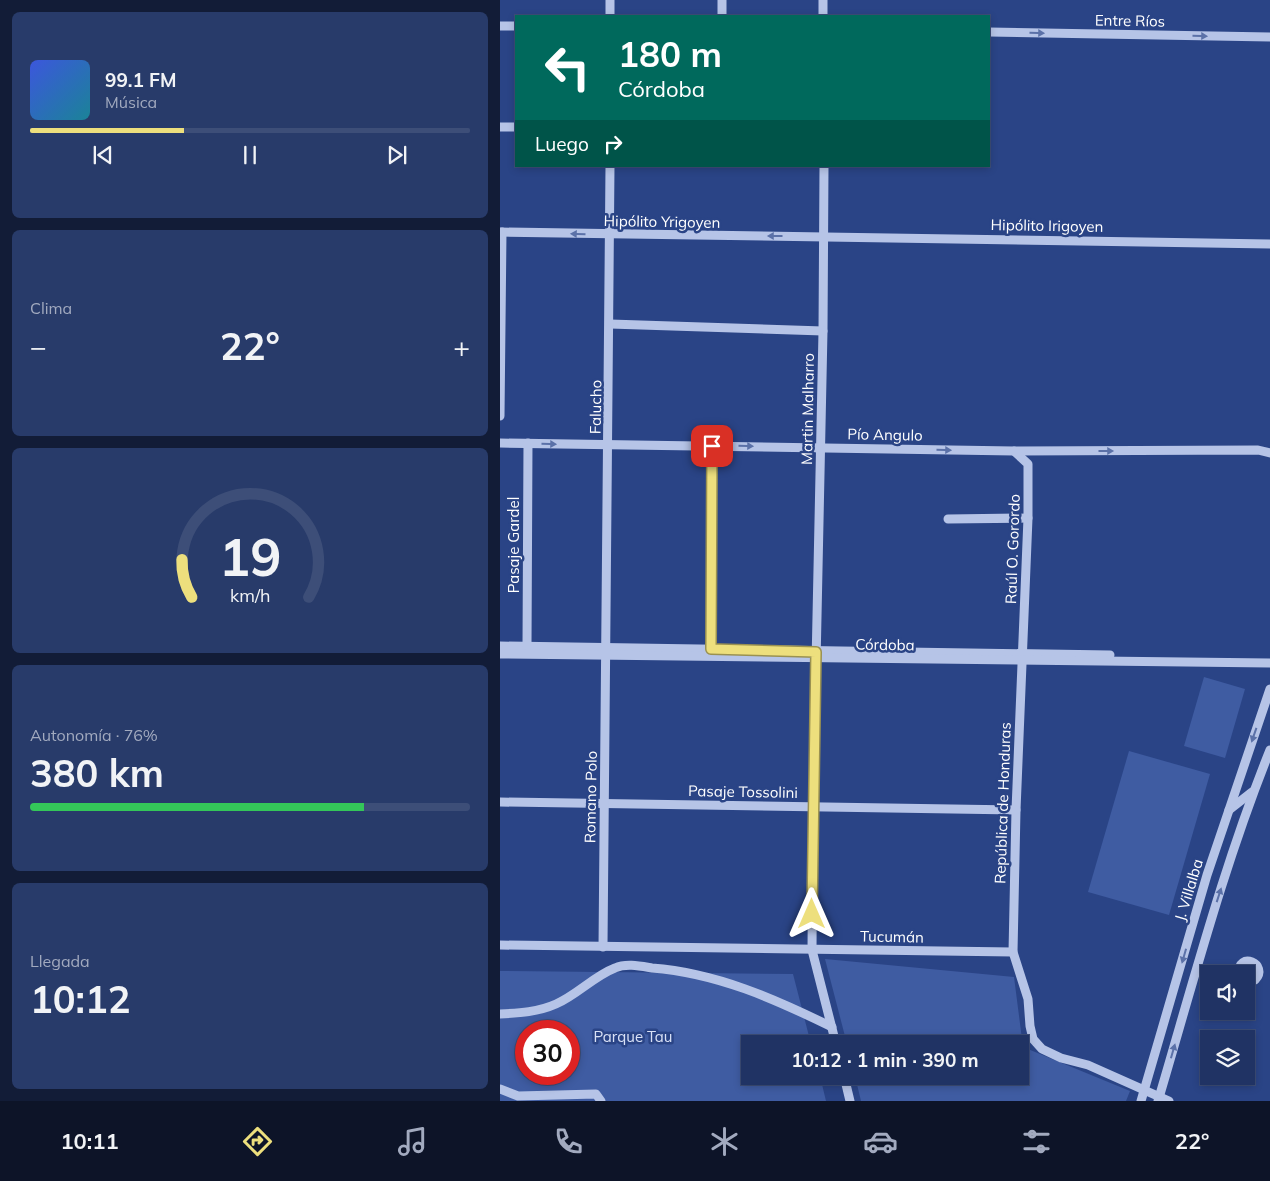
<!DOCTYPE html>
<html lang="es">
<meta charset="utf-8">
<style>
:root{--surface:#203364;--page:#283b6a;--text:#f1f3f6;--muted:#a2aabf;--line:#3d4e78;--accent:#eddf7d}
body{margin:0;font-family:Mulish,sans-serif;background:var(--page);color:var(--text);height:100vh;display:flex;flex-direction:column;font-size:19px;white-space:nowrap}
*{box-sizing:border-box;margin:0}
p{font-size:16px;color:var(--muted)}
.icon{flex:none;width:28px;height:28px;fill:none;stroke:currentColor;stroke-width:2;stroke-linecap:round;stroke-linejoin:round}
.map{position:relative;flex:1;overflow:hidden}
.drawer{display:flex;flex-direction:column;gap:12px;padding:12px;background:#121c37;width:500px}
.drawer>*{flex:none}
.top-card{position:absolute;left:15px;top:15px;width:475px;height:152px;border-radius:0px;box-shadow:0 2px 8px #0003,0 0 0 1px var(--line);background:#00695c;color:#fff;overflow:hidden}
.fabs{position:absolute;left:700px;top:965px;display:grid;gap:10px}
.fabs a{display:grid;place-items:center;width:55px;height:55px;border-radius:0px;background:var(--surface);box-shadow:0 2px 8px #0003,0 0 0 1px var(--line);font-size:25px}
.speed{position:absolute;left:15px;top:1020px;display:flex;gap:10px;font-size:25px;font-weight:700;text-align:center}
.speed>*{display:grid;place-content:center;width:65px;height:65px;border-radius:50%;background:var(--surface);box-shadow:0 2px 8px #0003,0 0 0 1px var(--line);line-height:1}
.speed .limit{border:8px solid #d22;background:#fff;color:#111}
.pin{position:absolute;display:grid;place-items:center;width:42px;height:42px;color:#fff;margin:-21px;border-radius:10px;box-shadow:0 2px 8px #0006}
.me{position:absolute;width:55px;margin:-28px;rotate:0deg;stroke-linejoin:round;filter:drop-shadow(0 0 4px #0008)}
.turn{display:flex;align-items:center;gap:18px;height:105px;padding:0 20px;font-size:22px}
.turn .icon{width:65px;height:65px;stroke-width:2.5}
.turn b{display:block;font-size:35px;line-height:42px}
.then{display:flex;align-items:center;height:48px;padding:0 20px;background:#0003;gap:10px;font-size:19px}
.big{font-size:38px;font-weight:700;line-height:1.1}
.drawer .card{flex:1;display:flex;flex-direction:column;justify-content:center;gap:8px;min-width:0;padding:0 18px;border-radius:8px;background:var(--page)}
.drawer .dial{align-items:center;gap:0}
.dial svg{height:130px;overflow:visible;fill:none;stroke:var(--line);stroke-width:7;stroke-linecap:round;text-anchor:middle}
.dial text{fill:var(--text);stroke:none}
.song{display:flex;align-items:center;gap:15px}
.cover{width:60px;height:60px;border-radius:8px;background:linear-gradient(135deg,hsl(230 70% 55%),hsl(190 70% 35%))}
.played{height:5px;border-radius:2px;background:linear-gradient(90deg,var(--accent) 35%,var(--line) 35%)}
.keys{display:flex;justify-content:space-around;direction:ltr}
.heat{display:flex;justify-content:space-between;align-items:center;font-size:28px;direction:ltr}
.charge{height:8px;border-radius:4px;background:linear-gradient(90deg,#34c759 76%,var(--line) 0)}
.trip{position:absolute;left:241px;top:1035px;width:288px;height:50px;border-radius:0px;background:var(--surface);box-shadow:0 2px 8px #0003,0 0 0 1px var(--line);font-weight:700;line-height:50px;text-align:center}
.tab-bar{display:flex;height:80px;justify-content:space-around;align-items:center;background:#0d1428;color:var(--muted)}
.tab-bar .icon{width:35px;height:35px}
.tab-bar .selected{color:var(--accent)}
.tab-bar b{font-size:22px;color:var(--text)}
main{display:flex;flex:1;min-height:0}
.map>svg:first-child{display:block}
.green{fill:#3f5ca2;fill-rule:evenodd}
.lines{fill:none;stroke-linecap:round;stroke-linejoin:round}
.minor{stroke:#b6c4e7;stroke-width:9}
.oneway{fill:#5b71a8}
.route-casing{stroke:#9a9151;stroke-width:12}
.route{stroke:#eddf7d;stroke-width:9}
.labels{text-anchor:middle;stroke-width:5;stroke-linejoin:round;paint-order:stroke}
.street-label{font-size:15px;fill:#fff;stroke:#2a4486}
.park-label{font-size:15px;fill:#d9e1f6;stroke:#2a4486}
</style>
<main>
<section class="drawer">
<div class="card">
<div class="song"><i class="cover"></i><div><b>99.1 FM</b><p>Música</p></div></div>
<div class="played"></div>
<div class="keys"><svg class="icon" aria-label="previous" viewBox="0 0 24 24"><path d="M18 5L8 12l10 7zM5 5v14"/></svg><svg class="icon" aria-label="pause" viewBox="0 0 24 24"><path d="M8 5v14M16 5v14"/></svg><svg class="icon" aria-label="next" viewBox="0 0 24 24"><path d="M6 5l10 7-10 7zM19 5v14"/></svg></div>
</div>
<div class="card"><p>Clima</p>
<div class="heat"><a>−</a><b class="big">22°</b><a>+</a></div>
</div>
<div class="card dial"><svg viewBox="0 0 100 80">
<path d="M14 69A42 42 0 1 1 86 69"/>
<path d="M14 69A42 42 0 0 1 8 46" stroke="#eddf7d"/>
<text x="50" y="56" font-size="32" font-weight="700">19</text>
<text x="50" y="72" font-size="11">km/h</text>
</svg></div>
<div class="card"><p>Autonomía · 76%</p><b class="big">380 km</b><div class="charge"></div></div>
<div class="card"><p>Llegada</p><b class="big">10:12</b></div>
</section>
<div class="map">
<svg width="770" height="1101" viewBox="0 0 770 1101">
<rect width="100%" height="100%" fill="#2a4486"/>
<!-- green -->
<g class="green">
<path d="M704,677L745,689L725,758L684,746Z"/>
<path d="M629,751L710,774L669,915L588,892Z"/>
<path d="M325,959L514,977L523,1047L630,1091L626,1101H361L355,1076H520V1044H347Z"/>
<path d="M0,971L293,974L311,1044H250V1076H320L326,1101H0ZM26,1031H69V1074H26Z"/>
</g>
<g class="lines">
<!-- minor -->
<g class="minor">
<path d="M222,0V16"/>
<path d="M110,16V0"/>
<path d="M323,16V0"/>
<path d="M0,26H16"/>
<path d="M489,32L770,37"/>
<path d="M0,127H16"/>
<path d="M324,166L323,331L313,807L312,950L336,1044"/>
<path d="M0,232L770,244"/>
<path d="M110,324L323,331"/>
<path d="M0,416L2,232"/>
<path d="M0,443L514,451L758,450L770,453"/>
<path d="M514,451L528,464V518L516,810L513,952L528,999L530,1026L533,1039L542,1049L561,1058L588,1065L669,1101"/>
<path d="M448,519L528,518"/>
<path d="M0,646L610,655"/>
<path d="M27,646L28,443"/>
<path d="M211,649L212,446"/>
<path d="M0,654L770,663"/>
<path d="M0,802L516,810"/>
<path d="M729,810L752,792"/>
<path d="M0,945L513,952"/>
<path d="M103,947L110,166"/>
<path d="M739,974C737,950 770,964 755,980L746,981"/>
<path d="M0,1014C20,1013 38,1012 56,1004C77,995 94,976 115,968C126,963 140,966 152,968C217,973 275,999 332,1027"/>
<path d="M344,1076L350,1101"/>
<path d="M0,1089L18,1096L96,1094L101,1101"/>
<path d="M641,1101L707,875L770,689"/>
<path d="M658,1101C693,983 724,864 770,750"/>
</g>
</g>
<!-- one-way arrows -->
<defs><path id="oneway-solid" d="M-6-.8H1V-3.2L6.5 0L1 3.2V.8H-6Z" transform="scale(1.25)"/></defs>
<g class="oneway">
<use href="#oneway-solid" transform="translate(537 33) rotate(1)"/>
<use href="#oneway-solid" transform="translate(700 36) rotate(1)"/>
<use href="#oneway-solid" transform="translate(78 234) rotate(-178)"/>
<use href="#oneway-solid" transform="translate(275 236) rotate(-180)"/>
<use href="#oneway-solid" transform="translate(49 444) rotate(1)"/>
<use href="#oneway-solid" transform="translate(246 446) rotate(1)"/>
<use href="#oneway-solid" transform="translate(444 450) rotate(1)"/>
<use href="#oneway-solid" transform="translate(606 451)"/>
<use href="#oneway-solid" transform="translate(754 735) rotate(109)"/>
<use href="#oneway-solid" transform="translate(719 895) rotate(-72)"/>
<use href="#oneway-solid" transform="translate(684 956) rotate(106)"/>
<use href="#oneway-solid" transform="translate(673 1051) rotate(-74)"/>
</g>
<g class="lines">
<!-- route casing -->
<g class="route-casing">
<path id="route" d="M212,446L211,649L316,652L312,914"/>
</g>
<!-- route -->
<use href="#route" class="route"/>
</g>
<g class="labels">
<!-- street labels -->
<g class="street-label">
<text transform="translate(630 21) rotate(1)" y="5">Entre Ríos</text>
<text transform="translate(162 222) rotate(1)" y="5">Hipólito Yrigoyen</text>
<text transform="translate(547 226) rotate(1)" y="5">Hipólito Irigoyen</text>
<text transform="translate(96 407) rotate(-89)" y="5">Falucho</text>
<text transform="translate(308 409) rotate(-89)" y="5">Martin Malharro</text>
<text transform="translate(385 435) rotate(1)" y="5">Pío Angulo</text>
<text transform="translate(14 545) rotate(-90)" y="5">Pasaje Gardel</text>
<text transform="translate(513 549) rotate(-88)" y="5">Raúl O. Gorordo</text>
<text transform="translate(385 645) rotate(1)" y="5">Córdoba</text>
<text transform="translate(243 792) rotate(1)" y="5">Pasaje Tossolini</text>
<text transform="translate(91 797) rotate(-89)" y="5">Romano Polo</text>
<text transform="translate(503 803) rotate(-88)" y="5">República de Honduras</text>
<text transform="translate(689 890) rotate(-73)" y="5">J. Villalba</text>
<text transform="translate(392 937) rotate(1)" y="5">Tucumán</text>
</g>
<!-- park labels -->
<g class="park-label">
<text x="133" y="1042">Parque Tau</text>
</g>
</g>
</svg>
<div class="fabs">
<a><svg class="icon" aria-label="sound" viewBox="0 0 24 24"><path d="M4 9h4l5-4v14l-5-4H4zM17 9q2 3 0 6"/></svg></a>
<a><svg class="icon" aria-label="layers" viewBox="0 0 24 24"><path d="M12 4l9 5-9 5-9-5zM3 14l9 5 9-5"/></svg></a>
</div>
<div class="speed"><div class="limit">30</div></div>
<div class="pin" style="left:212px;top:446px;background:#d93025"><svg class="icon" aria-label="arrive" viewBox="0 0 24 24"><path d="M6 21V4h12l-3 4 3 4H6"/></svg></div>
<svg class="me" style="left:312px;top:914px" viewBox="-20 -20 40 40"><path d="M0-17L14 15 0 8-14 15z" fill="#eddf7d" stroke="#fff" stroke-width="4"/></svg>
<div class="trip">10:12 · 1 min · 390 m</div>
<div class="top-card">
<div class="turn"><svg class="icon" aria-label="left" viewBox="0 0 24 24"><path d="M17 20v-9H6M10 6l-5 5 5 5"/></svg><div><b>180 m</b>Córdoba</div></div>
<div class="then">Luego<svg class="icon" aria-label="right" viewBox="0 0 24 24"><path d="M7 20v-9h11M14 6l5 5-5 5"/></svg></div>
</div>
</div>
</main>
<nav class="tab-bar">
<b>10:11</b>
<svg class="icon selected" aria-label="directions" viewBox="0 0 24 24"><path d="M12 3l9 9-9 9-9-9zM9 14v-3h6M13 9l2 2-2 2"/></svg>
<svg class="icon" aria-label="music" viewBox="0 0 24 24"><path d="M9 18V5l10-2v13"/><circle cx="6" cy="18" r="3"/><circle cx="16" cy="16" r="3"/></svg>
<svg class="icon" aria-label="phone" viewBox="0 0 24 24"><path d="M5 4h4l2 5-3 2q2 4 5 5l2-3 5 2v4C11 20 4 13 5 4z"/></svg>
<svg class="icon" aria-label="climate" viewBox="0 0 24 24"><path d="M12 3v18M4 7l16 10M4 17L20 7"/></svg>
<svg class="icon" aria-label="car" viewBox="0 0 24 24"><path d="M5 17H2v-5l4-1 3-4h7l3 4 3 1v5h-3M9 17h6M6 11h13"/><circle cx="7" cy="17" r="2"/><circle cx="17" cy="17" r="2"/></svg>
<svg class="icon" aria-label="filters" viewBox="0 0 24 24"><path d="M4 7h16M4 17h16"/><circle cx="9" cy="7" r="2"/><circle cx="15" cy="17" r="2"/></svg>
<b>22°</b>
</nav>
